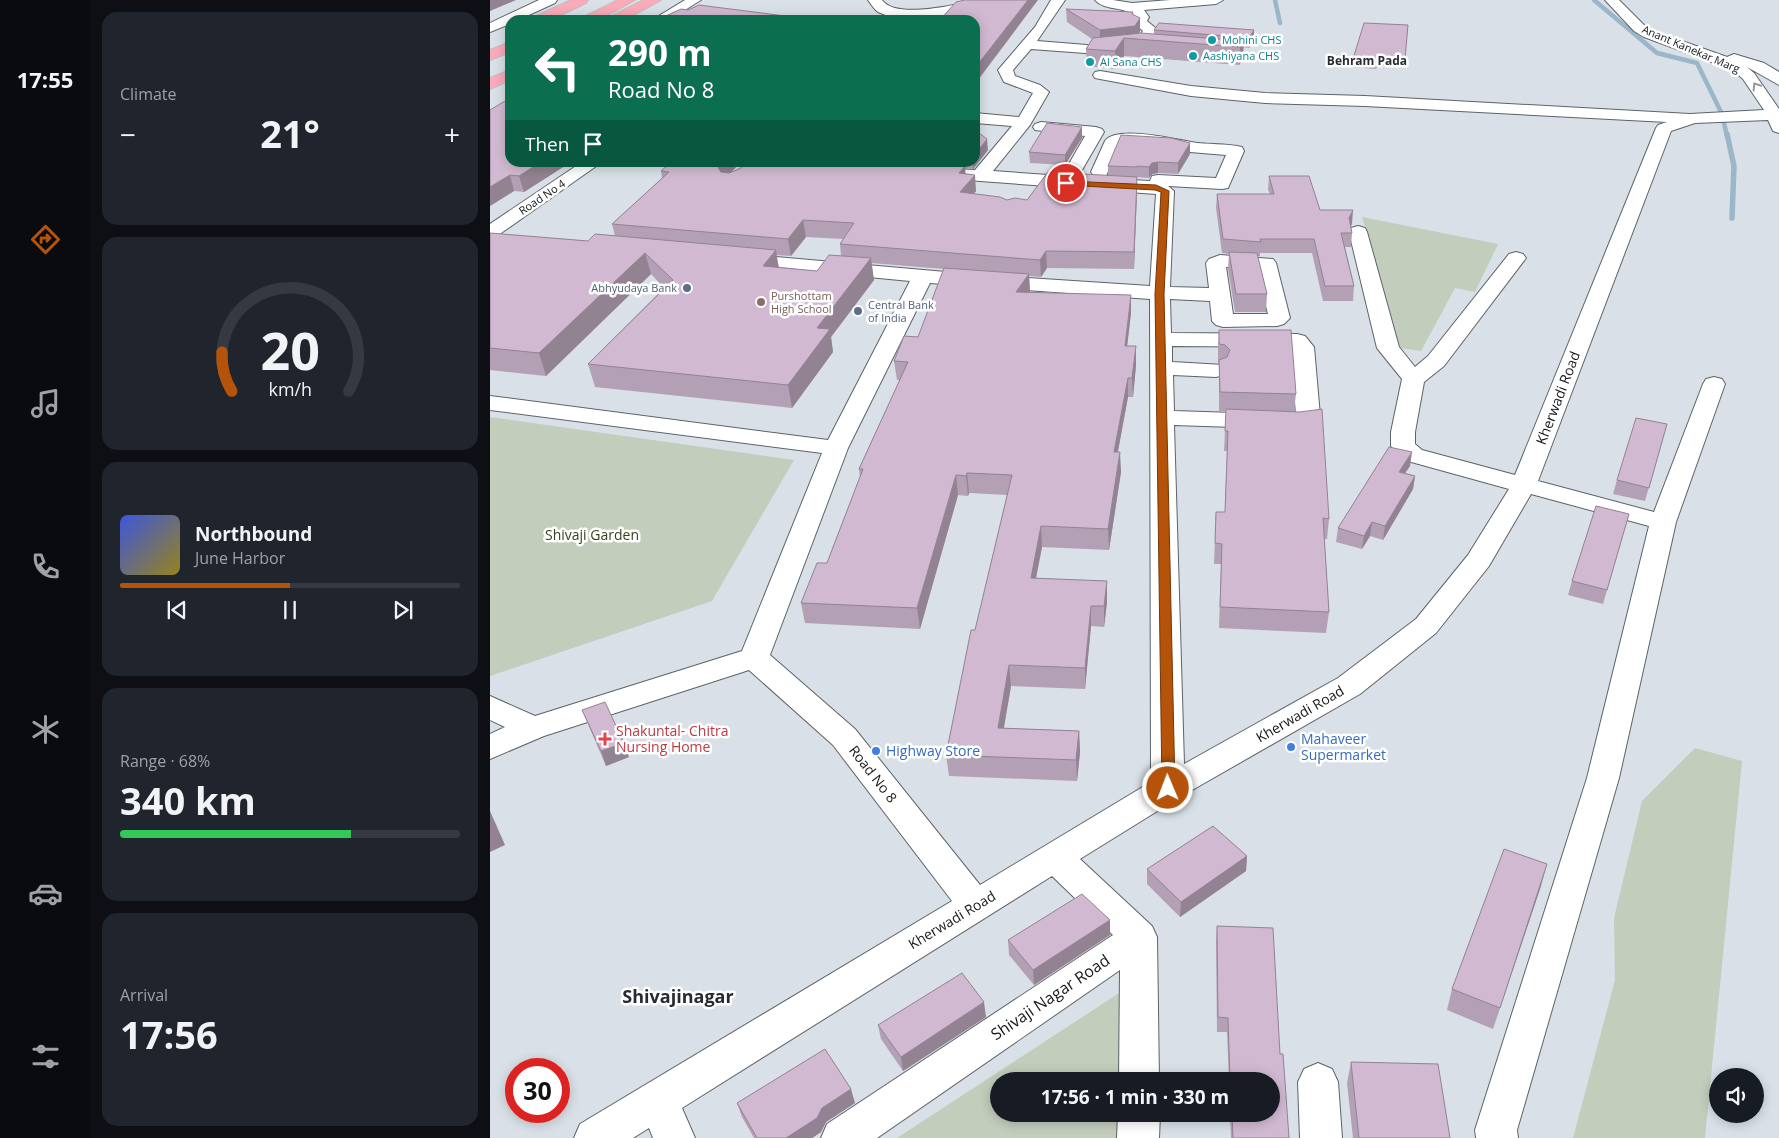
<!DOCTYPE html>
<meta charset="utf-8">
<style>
:root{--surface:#171b24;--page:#20242c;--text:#f1f3f6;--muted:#9ea1a6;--line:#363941;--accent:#b45309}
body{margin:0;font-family:"Open Sans",sans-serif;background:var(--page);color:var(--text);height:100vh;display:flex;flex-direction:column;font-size:19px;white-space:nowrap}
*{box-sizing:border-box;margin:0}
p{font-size:16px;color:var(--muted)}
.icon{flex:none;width:28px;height:28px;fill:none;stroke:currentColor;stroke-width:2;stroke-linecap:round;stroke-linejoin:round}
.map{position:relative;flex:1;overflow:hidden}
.panel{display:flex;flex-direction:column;gap:12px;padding:12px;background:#0d0f14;width:400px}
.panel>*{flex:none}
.banner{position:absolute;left:15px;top:15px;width:475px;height:152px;border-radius:15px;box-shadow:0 2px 12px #0003;background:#0b6e4f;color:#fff;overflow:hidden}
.fabs{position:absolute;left:1219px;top:1068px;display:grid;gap:10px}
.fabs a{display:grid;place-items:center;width:55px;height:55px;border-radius:50%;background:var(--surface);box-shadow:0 2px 12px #0003;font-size:25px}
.speed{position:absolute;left:15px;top:1058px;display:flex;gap:10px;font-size:25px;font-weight:700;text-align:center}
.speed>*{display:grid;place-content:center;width:65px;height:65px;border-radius:50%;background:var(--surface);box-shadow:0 2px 12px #0003;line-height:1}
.speed .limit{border:8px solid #d22;background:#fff;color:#111}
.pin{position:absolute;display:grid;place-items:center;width:42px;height:42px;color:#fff;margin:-21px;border:2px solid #fff;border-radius:50%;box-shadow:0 1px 5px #0007}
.me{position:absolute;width:55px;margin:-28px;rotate:359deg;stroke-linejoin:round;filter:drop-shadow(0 0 4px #0008)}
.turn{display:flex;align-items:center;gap:18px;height:105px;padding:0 20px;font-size:22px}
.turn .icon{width:65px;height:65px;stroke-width:2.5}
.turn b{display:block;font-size:35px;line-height:42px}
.then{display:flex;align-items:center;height:48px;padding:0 20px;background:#0003;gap:10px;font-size:19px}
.big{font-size:38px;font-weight:700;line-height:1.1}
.panel .widget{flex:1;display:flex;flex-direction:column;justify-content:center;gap:8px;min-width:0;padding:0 18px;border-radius:15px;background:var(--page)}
.panel .dial{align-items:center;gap:0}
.dial svg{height:130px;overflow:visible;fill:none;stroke:var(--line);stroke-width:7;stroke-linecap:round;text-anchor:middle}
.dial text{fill:var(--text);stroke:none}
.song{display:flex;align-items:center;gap:15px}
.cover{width:60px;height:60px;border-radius:8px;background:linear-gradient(135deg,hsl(230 70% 55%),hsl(50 70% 35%))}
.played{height:5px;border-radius:2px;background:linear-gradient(90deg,var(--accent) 50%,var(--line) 50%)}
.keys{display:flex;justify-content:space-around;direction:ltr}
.heat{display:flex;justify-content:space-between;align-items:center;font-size:28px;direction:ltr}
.charge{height:8px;border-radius:4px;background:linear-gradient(90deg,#34c759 68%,var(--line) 0)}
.trip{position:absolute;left:500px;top:1072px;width:290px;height:50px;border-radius:25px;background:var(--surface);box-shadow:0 2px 12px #0003;font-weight:700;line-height:50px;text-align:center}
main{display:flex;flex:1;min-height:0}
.dock{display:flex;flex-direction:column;width:90px;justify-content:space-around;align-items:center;background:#090b0e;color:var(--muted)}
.dock .icon{width:35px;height:35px}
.dock .on{color:var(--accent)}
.dock b{font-size:22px;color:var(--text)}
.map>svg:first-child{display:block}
.green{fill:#c3cdbb}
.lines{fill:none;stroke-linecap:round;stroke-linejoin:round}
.stream-far1{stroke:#99b7c8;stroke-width:4.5}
.stream{stroke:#99b7c8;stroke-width:5.5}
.minor-casing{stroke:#5d6369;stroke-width:2}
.highway-casing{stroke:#bebfbf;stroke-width:2}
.minor{fill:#fff;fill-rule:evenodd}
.highway{fill:#faaab9;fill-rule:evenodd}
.wall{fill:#b4a0b4;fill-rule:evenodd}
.shaded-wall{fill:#928292}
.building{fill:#d1bad1;stroke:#928292}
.oneway{stroke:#969898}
.route{fill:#b45309;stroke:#753606}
.culture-dot{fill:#0f9aa8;stroke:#fff;stroke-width:2}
.service-dot{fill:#5c6f8a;stroke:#fff;stroke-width:2}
.education-dot{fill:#8d6e63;stroke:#fff;stroke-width:2}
.health-dot{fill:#e0444e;stroke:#fff;stroke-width:2}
.shop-dot{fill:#3f7fe0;stroke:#fff;stroke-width:2}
.labels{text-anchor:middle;stroke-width:5;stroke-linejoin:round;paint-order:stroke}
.far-culture-label{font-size:11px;fill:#0d838f;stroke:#fff;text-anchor:start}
.far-street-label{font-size:11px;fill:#16191b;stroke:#fff}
.far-service-label{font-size:11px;fill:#4e5e75;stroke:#fff;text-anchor:end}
.far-education-label{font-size:11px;fill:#785e54;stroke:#fff;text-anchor:start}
.far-neighbourhood-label{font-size:12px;font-weight:bold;fill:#272c32;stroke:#fff}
.street-label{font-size:14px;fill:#16191b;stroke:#fff}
.park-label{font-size:14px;fill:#30451b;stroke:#fff}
.health-label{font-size:14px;fill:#be3a42;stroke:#fff;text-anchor:start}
.shop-label{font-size:14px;fill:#366cbe;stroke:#fff;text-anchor:start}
.near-street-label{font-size:16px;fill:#16191b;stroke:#fff}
.near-neighbourhood-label{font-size:18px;font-weight:bold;fill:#272c32;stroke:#fff}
</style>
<main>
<nav class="dock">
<b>17:55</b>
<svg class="icon on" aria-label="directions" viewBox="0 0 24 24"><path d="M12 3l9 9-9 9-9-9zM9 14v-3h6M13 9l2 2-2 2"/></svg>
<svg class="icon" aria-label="music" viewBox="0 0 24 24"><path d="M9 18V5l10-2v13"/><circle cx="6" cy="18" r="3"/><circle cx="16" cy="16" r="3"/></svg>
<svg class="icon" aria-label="phone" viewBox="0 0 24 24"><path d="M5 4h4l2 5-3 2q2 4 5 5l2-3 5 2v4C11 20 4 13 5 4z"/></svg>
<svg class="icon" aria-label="climate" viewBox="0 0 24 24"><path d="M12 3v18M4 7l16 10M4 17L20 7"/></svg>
<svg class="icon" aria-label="car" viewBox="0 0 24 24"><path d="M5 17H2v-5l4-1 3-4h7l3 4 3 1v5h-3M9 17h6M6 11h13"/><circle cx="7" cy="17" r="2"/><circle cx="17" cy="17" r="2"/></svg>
<svg class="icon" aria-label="filters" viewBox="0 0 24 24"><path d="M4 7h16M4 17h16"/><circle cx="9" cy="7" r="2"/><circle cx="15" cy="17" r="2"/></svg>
</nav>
<section class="panel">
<div class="widget"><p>Climate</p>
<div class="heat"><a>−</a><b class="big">21°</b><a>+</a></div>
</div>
<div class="widget dial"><svg viewBox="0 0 100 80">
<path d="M14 69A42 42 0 1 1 86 69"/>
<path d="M14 69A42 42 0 0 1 8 45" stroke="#b45309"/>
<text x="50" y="56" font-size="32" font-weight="700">20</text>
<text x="50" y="72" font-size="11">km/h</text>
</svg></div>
<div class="widget">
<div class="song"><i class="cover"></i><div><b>Northbound</b><p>June Harbor</p></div></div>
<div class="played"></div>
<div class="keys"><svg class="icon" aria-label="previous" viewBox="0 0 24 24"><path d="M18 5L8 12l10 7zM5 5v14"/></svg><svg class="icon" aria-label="pause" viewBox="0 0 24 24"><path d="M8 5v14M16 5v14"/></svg><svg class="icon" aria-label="next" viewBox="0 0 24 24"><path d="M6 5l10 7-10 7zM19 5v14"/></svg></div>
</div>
<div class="widget"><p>Range · 68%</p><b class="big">340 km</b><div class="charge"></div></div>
<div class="widget"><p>Arrival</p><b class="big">17:56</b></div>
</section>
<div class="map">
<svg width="1289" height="1138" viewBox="0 0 1289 1138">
<rect width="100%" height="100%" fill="#d9e0e7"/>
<!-- green -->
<g class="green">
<path d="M872,217L1008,244L985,292L965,288L931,351L910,348Z"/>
<path d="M0,417L304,460L222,601L0,676Z"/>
<path d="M1205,748L1252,761L1215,1138H1083L1125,980L1124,918L1152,801Z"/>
<path d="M663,971L657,1081H509V1114H656L654,1138H407Z"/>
</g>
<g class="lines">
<!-- stream-far1 -->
<g class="stream-far1">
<path d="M785,0L790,23"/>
<path d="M1104,0L1167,53L1207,63L1231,112"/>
<path d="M1233,119L1237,136"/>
</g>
<!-- stream -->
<path class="stream" d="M1237,134L1244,166L1242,218"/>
<!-- minor casing -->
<g class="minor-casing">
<g id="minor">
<path d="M49,0H67L65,3L28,20H20V24L0,32V23Z"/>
<path d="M195,0H211L179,20H162Z"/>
<path d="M378,0H392C406,20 467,4 488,0C496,0 504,0 512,0L510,3C477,12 419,27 388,12C384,9 381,4 378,0Z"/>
<path d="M561,0H575L547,41L609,46L646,41L653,31L643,22L645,17C635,5 616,12 605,0H623L642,3L680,0H733L726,4L654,10L659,17L657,21L668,30L656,48L609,54L541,49L523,70L525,76L550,85L559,92L540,125L503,171L572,176L595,136L545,130L543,127L545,124L551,122L606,127L612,129L614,132L588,177L660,181L662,176L668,175L726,178L736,155L700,152L681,147L630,144L616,176L610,177L604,176L601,172L615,141C625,125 685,139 701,142C718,145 736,143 752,147L754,151L738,188L732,189L678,186L684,191L680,287L719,288L716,263L719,259L730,255L783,259L786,263L800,318L794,324L787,326L733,327L726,325L722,321L720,301L680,299L681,333L807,334L815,336L824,347L830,416L822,426L808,429L684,425L694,764L848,678L926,619L978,555L1019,489L914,460L901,446V432L912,379L887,348L859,232L861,228L868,226L875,228L877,232L909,347L925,367L938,356L1019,254L1026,252L1033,254L1036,258L954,366L934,382L925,432V444L932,450L1025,475L1166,128L1168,125L1177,122L875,106L775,103L701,96L610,79L605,78L603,75L605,72L610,71L701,86L775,93L875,96L1200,114L1274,110L1253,79L1243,70L1154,37L1144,31L1115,0H1129L1154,25L1164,31L1237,57L1244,54L1274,63L1289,72V85L1257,67L1264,73L1289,109V133L1283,131L1278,120L1205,123L1181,131L1048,481L1164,512L1213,384L1216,379L1224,377L1232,379L1235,384L1186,522L1129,778L1027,1130L1028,1138H986L985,1130L1097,778L1159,526L1041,494L999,566L946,633L870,694L690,797L590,859L662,926L667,937L669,1081H629L630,970L387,1138H331L337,1124L623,935L562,876L192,1108L205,1138H163L159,1128L143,1138H84L90,1124L462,901L343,745L259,670L54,736L0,759V734L15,727L0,720V696L45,716L252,651L332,453L0,410V396L338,440L420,281L244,264L241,260L244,256L251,254L490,275L660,286L666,194L449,178L443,177L440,173L443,169L449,168L485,170L522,126L485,123V113L529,117L543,93L514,82L508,70L545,27ZM736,267L767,269L778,314H743ZM440,283L660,299L661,782L490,885L365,729L280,655L358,448ZM682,346L801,347L806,415L684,411L683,375L726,377L734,375L737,370L734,365L682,362Z"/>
<path d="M92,162H112L7,236L0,238V224Z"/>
<path d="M828,1063L842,1069L848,1082L852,1138H810L808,1082L814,1069Z"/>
<path d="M628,1114H670L669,1138H627Z"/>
</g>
</g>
<!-- highway casing -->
<g class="highway-casing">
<g id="highway">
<path d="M81,0H98L96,3L60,20H42L44,17Z"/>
<path d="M128,0H145L109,20H92L94,17Z"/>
<path d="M154,0H171L135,20H118L120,17Z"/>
<path d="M20,42V52L0,60V50Z"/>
<path d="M20,70V80L0,89V78Z"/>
</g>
</g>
<!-- minor -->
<use href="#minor" class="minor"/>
<!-- highway -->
<use href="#highway" class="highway"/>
</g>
<!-- wall -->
<g class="wall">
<path d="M576,9L643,14L650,31L649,34H664V30H764V39L759,48L753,47V59L749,65L634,56L625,69L597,66L596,49L602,39L577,22Z"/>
<path d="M918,25L914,67L888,65L886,69L862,67L863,59Z"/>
<path d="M592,127V138L575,165L540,163L539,152Z"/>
<path d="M498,150L483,169L475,168V174L486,191L484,194L517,200H537L618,175V166L700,154L688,174L668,173L662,174L659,178L647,177L644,269L557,268L551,277L539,276L540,293L641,313L637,346H646V365L643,397H638L628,452L631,472L619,550L552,547L546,578L617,602L614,627L601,626L595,689L521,686L514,728L589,731L590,752L587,781L459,776L456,755L517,495L479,493L478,496L468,495L430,629L315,623L311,603L337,563L370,477L369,469L410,380H407L404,361L428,337L454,269L381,263L384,280L341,337L343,352L302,408L105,387L98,364L174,288L161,274L56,376L0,370V233L98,241L125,236L122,224L172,178L171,171L242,172L249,169L259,162H445V163L463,165L462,162H485ZM316,237L353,239L350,244L351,256L327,271L289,267L286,255L301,256Z"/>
<path d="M20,162H81L34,192L24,191L0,206Z"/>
<path d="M779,176L830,210L862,224L861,226L862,233L861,247H855L864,286L863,301H833L822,253H770V256H767L777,294L776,312H745L738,269L739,254L732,253L726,208L727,194H780L778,190Z"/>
<path d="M729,330L806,394L804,411L839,519L837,539H834L839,612L836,633L729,628L731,564H724L726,512H735L737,451H734L736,411H729V363H728V348Z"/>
<path d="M1177,424L1155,501L1123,494L1127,480Z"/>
<path d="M920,466L915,473L925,476L923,489L893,540L880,536L872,549L846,542L848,528Z"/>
<path d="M1139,514L1113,604L1078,595L1082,581Z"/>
<path d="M92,710L139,757L116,766Z"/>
<path d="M757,856L756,871L690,917L657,884V869Z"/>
<path d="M1051,886L1003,1029L957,1010L962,989Z"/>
<path d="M620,920V935L544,985L519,955L518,940Z"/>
<path d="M727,926L790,1054L799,1138H741L740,1114H781V1081H739L737,1032H727L726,941Z"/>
<path d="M496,1017L413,1071L391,1039L388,1025Z"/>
<path d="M861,1062L960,1138H863L857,1083Z"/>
<path d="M247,1103H365L336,1122L331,1132L322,1138H264L252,1117Z"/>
</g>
<!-- shaded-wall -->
<g class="shaded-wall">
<path d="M0,0H26L0,11Z"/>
<path d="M538,0H548L485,84V68Z"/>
<path d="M643,12V26L650,18V31L645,39L634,38V56L625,69V51L610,44V30L642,14Z"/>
<path d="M295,16L296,20H288Z"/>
<path d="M764,30V39L759,48V38Z"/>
<path d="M754,41L753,59L749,65L750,47Z"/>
<path d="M592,127V138L575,165V155Z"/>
<path d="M497,139L498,150L483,169V162H485V155Z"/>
<path d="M700,143V154L688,174V163Z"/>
<path d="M51,162H81L34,192L29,176Z"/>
<path d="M232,162H251L231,183L228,167Z"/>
<path d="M668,162V173L662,174L659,178V167L662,163Z"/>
<path d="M475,166L476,182L469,173Z"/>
<path d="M20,175L24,191L0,206V187Z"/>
<path d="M485,175L486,191L471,209L470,192Z"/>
<path d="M647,177V193L644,269V252Z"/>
<path d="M863,210L862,224L857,232L859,218Z"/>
<path d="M313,220L316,237L301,256L298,239Z"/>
<path d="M286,250L289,271L273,266Z"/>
<path d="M556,251L557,268L551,277L550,260Z"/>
<path d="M155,253L161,274L56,376L49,353Z"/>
<path d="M381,258L384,280L341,337L343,352L302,408L298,385L327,328Z"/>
<path d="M539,274L540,292L528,310L526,292Z"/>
<path d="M641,295V313L635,364V346Z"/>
<path d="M646,346V365L643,397L642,378Z"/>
<path d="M638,378V397L624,471V452Z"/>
<path d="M630,452L631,472L619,550L618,529Z"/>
<path d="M922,452L920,466L907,485L909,472Z"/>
<path d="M477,473L479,493L478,496L476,476Z"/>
<path d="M466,475L468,495L430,629L427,608Z"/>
<path d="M925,476L923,489L893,540L895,526Z"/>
<path d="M882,522L880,536L872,549L874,536Z"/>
<path d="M551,526L552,547L542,598L541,578Z"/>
<path d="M617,581V602L614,627V606Z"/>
<path d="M601,606V626L595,689V668Z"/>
<path d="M519,665L521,686L510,749L508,728Z"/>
<path d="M589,731L590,752L587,781L586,760Z"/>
<path d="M134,743L139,757L116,766L111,751Z"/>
<path d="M0,811L15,845L0,852Z"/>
<path d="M757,856L756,871L690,917L691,902Z"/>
<path d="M1057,864L1051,886L1003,1029L1010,1008Z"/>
<path d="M620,920V935L544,985L543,970Z"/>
<path d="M494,1002L496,1017L413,1071L411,1057Z"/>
<path d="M361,1089L365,1103L336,1122L331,1132L322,1138H296L332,1108Z"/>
</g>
<!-- building -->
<g class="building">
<path d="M475,0H538L485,68V20H450L466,2Z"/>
<path d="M209,5L295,16L288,20H167L191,9L198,10Z"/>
<path d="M576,9L643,12L642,14L650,18L645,26L610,30Z"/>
<path d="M669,23L764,30L759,38L664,30Z"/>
<path d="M874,23L918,25L915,59L889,57L887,61L863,59Z"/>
<path d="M651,33L754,41L750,47L634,38L625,51L596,49L603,38Z"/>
<path d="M20,98V162H51L29,176L20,175L0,187V110Z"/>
<path d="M557,123L592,127L575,155L539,152Z"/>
<path d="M485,130L497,139L485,155Z"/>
<path d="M631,135L681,138L700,143L688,163L668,162L662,163L659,167L647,166V167L618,166Z"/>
<path d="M181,162H232L228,167L231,172L239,173L249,169L259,162H433L475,166L469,173L485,175L470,192L510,197L517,200L525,198L537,200L558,172L647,177L644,252L556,251L550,260L350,244L364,223L313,220L298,239L122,224L179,172L171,171Z"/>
<path d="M779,176H819L830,210H863L859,218L862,233H851L864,286H835L824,239H770L771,242L733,239L727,194H784Z"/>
<path d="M0,233L98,241L105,234L286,250L273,266L327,271L339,255L381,258L327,328L340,329L298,385L98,364L183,280L155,253L49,353L0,348Z"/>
<path d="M739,252L767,253L777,294H746Z"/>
<path d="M454,268L539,274L526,292L641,295L635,346H646L642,378H638L624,452H630L618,529L551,526L541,578L617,581L614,606H601L595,668L519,665L508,728L589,731L586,760L456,755L481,630H485L522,475L477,473L476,476L466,475L427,608L311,603L327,563H337L373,469H369L418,362L404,361L414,336L428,337Z"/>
<path d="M729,330H801L806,394L730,392L729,360L737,357L740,350L735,345L729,344Z"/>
<path d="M736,409L810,412L832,409L839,519L833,518L839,612L730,607L732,544L725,543L726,512H735L738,431H735Z"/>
<path d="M1146,418L1177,424L1159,488L1127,480Z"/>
<path d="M899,447L922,452L909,472L925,476L895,526L882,522L874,536L848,528Z"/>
<path d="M1106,506L1139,514L1117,590L1082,581Z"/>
<path d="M115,702L134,743L111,751L92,710Z"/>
<path d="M723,826L757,856L691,902L657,869Z"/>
<path d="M1014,849L1057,864L1010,1008L962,989Z"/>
<path d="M592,894L620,920L543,970L518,940Z"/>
<path d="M727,926L783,928L790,1054H793L799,1138H743L742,1114H781V1081H740L738,1018L728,1017Z"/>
<path d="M472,973L494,1002L411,1057L388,1025Z"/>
<path d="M335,1049L361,1089L332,1108L327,1118L296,1138H267L247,1103Z"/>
<path d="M861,1062L948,1064L960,1138H869Z"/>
</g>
<!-- one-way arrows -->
<defs><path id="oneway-chevron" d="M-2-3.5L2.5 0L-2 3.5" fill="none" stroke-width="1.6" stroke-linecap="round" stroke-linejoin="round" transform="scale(1.25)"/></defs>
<use class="oneway" href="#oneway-chevron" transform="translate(1266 86) rotate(-123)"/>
<!-- route -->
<path class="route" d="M576,181L666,185L679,191L674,294L685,788L683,792L678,794L674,792L672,788L665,294L671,192L665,190L573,185V182Z"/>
<!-- markers -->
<g class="culture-dot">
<circle cx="722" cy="40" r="5"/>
<circle cx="703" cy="56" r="5"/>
<circle cx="600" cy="62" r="5"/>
</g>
<g class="service-dot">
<circle cx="197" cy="288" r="5"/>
<circle cx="368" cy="311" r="5"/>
</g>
<circle class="education-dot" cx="271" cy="302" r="5"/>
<path class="health-dot" d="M112.5 731.5h5v5h5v5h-5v5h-5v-5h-5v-5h5z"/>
<g class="shop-dot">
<circle cx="801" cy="747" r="5"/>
<circle cx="386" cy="751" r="5"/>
</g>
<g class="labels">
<!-- far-culture labels -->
<g class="far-culture-label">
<text x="732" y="44">Mohini CHS</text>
<text x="713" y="60">Aashiyana CHS</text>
<text x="610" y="66">Al Sana CHS</text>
</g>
<!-- far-street labels -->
<g class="far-street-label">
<text transform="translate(1201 49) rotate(23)" y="4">Anant Kanekar Marg</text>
<text transform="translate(52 197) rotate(-34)" y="4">Road No 4</text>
</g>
<!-- far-service labels -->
<g class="far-service-label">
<text x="187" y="292">Abhyudaya Bank</text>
<text x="378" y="309" text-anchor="start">Central Bank<tspan x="378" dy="13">of India</tspan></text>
</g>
<!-- far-education labels -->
<g class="far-education-label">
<text x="281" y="300">Purshottam<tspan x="281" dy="13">High School</tspan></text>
</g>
<!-- far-neighbourhood labels -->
<g class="far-neighbourhood-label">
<text x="877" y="65">Behram Pada</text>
</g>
<!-- street labels -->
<g class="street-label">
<text transform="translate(1068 398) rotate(-69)" y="5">Kherwadi Road</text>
<text transform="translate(810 714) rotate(-30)" y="5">Kherwadi Road</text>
<text transform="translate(383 774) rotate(52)" y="5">Road No 8</text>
<text transform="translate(462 920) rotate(-31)" y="5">Kherwadi Road</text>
</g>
<!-- park labels -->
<g class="park-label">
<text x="102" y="540">Shivaji Garden</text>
</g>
<!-- health labels -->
<g class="health-label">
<text x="126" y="736">Shakuntal- Chitra<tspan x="126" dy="16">Nursing Home</tspan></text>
</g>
<!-- shop labels -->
<g class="shop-label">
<text x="811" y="744">Mahaveer<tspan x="811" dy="16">Supermarket</tspan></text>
<text x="396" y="756">Highway Store</text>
</g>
<!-- near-street labels -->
<g class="near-street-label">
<text transform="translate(560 997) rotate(-34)" y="6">Shivaji Nagar Road</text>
</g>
<!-- near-neighbourhood labels -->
<g class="near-neighbourhood-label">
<text x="188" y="1003">Shivajinagar</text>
</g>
</g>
</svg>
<div class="fabs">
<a><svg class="icon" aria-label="sound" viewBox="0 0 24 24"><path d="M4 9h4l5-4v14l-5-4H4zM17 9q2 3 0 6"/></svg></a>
</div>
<div class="speed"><div class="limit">30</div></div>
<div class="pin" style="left:576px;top:183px;background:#d93025"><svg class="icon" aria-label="arrive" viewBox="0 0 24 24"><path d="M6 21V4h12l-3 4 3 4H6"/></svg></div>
<svg class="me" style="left:678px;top:788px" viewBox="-20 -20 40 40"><circle r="17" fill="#b45309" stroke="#fff" stroke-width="3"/><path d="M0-11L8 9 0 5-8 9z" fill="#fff"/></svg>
<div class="trip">17:56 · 1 min · 330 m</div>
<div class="banner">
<div class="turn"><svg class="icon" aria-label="left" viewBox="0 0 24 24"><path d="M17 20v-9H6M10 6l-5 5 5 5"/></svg><div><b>290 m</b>Road No 8</div></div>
<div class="then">Then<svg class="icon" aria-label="arrive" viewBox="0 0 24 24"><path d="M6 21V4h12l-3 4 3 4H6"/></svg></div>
</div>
</div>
</main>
